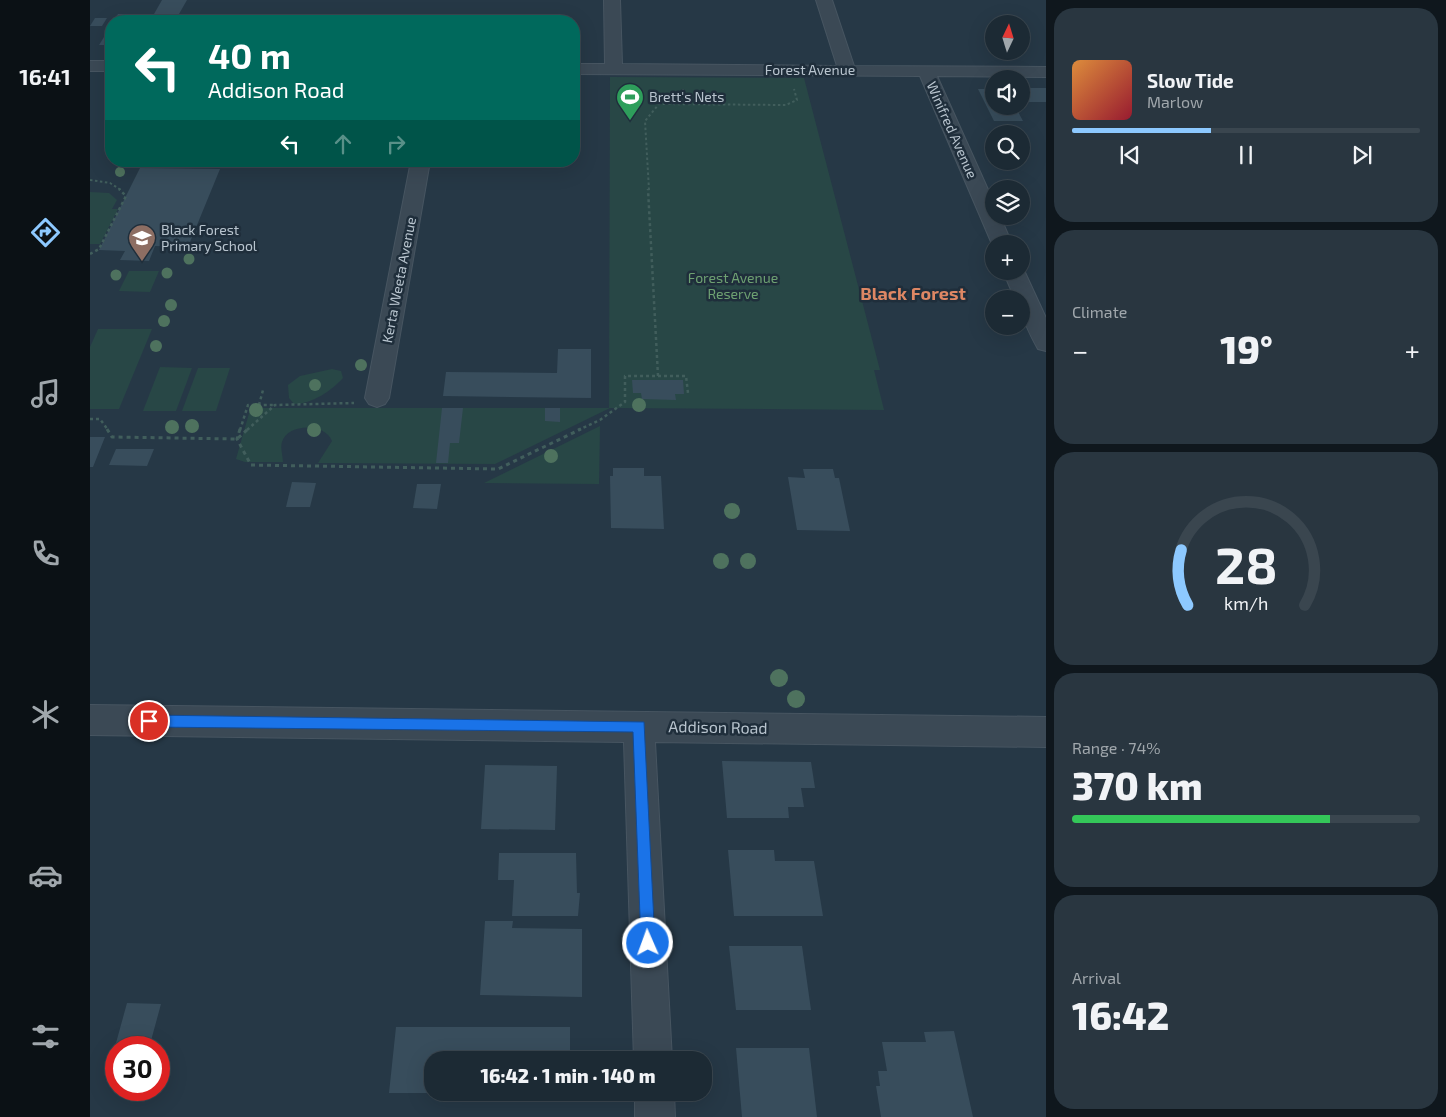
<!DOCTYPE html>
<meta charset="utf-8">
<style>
:root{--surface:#1c2a34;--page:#293640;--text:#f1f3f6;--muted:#a0a7ac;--line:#3a464f;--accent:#8dc9ff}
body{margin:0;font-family:"Exo 2",sans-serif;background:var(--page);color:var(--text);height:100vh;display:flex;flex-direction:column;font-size:19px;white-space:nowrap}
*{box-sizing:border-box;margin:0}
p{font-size:16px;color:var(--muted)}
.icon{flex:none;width:28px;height:28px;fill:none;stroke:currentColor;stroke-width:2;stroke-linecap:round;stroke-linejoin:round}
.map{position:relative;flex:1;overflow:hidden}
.details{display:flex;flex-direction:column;gap:8px;padding:8px;background:#0f171d;width:400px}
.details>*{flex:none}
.hud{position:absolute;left:15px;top:15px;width:475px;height:152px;border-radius:20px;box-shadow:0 5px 20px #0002,0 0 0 1px var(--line);background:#00695c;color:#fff;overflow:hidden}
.needle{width:32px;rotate:4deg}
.fabs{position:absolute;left:895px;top:15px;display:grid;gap:10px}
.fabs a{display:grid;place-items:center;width:45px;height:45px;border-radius:50%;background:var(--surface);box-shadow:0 5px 20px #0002,0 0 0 1px var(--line);font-size:25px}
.speed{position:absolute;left:15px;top:1036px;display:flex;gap:10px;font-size:25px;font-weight:700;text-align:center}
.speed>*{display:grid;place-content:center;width:65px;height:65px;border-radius:50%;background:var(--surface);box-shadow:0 5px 20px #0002,0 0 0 1px var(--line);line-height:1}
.speed .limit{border:8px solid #d22;background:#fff;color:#111}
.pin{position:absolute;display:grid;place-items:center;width:42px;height:42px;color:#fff;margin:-21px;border:2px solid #fff;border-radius:50%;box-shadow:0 1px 5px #0007}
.me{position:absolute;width:55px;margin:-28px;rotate:358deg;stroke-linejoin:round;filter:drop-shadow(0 0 4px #0008)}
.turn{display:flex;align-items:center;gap:18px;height:105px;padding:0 20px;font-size:22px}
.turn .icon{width:65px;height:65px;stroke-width:2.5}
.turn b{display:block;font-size:35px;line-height:42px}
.lanes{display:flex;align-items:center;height:48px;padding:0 20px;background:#0003;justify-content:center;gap:25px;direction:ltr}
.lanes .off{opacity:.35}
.big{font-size:38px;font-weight:800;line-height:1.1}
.details .widget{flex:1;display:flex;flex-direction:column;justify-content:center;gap:8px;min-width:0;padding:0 18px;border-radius:20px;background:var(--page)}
.details .dial{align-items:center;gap:0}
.dial svg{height:130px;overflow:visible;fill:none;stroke:var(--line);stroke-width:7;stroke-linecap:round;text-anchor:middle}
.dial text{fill:var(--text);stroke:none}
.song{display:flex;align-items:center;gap:15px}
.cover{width:60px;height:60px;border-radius:8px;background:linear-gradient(135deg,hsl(30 70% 55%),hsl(350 70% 35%))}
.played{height:5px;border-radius:2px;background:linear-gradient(90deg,var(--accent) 40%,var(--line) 40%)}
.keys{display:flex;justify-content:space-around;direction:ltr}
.heat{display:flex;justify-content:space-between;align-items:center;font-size:28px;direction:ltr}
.charge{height:8px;border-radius:4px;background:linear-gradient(90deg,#34c759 74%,var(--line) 0)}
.trip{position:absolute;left:334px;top:1051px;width:288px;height:50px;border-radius:20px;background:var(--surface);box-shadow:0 5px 20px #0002,0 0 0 1px var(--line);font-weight:800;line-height:50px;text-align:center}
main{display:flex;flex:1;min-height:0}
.tabs{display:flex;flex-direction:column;width:90px;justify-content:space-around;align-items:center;background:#0b1115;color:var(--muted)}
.tabs .icon{width:35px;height:35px}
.tabs .selected{color:var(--accent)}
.tabs b{font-size:22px;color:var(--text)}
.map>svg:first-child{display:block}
.green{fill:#284746}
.building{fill:#384d5c}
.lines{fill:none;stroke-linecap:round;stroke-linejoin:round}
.street-casing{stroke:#475561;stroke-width:2}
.path-far2{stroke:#415e5c;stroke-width:2;stroke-dasharray:2.5 2.5;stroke-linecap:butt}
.path-far1{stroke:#415e5c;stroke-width:2.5;stroke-dasharray:3 3;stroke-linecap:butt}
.path{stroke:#415e5c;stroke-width:3;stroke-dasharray:4 4;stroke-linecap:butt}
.street{fill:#3b4955;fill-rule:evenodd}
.tree{fill:#4e725e}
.route{fill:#1a73e8;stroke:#114b97}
.labels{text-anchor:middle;stroke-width:5;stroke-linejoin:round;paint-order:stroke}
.far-street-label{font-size:14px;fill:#b8c4ce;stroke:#1f2e3b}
.far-poi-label{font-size:14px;fill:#b8c4ce;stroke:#1f2e3b;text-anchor:start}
.far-park-label{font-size:14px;fill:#6ea172;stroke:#1f2e3b}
.street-label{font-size:16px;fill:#b8c4ce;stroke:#1f2e3b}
.far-district-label{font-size:18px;font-weight:bold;fill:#de8764;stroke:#1f2e3b}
</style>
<main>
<nav class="tabs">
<b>16:41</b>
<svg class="icon selected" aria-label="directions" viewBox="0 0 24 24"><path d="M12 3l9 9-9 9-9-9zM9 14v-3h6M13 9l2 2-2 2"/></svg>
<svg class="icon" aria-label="music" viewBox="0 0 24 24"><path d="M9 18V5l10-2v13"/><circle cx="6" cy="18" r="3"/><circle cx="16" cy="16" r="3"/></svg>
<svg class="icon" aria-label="phone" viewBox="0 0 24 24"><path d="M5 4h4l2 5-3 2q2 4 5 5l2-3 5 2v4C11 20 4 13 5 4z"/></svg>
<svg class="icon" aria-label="climate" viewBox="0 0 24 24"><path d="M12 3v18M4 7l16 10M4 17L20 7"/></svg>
<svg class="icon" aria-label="car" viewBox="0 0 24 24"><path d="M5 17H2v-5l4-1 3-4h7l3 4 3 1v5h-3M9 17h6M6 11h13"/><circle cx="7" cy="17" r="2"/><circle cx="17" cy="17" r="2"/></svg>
<svg class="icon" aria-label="filters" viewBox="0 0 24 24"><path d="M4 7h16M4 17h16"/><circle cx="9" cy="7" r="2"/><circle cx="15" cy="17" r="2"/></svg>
</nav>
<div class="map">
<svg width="956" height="1117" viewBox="0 0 956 1117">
<rect width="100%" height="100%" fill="#263846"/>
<!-- green -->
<g class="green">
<path d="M520,77L714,78L790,370H784L794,410L520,408L405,464L228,463L242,441C235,423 198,423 192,442C190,447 193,457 193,462H155L146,459L160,410L163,408H519Z"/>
<path d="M0,192L19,193L27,200L22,209H28L10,244H0Z"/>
<path d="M39,271H69L60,292L29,291Z"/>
<path d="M8,329H62L29,409H0V347Z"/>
<path d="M70,367L102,368L86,411H53Z"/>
<path d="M108,368H140L126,411H92Z"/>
<path d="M242,369L251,371L253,378C241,391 222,404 204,404L199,398L198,385L210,376Z"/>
<path d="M510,426L509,484L394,483Z"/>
</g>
<!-- building -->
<g class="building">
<path d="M72,0H97L85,21H60Z"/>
<path d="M28,14H40L36,21H23Z"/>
<path d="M5,18H17L12,26H0Z"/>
<path d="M14,37H21V45H9Z"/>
<path d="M931,88H956V102H937Z"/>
<path d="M888,89H904V106H925L933,121H904Z"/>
<path d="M50,168L130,169L98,247L65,246L59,261L30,260L35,251L9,250Z"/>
<path d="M468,349H501V398L353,396L356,372L467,373Z"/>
<path d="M542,380H593L594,394H585L586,400L552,399L551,393H543Z"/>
<path d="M352,408H373L369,443H360L358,463H346Z"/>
<path d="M455,408H470V422L455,421Z"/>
<path d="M0,437H15L3,467H0Z"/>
<path d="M26,449H64L57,466L19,465Z"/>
<path d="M523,468H554V476H571L574,529L521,528L520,476H523Z"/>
<path d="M713,469H743L745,478H749L760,531L707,530L698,477L715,478Z"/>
<path d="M202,482L226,483L220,507H196Z"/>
<path d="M327,484H351L347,509L323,508Z"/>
<path d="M632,761L721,762L725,788H711L714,807H698L699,818H637Z"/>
<path d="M395,765L467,766L465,830L391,829Z"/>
<path d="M638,850H684L685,861H724L733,916H644Z"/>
<path d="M409,853H486L487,893H490L488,916H422L424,880H408Z"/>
<path d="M395,921H423L422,928L492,929V997L390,995Z"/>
<path d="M639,946H712L721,1010H646Z"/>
<path d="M37,1003L71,1004L59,1048H26V1054H23Z"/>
<path d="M306,1027H480V1060H342V1093H299Z"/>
<path d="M864,1031L883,1117H791L786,1086H790L788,1071H797L792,1042H836L834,1032Z"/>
<path d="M646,1048H719L727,1117H652Z"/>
</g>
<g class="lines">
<!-- street casing -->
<g class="street-casing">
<g id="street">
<path d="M514,0H530L532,64L747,66L726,0H742L764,66L956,67V77L847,76L904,203V216H910L922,244H904V247L902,244L830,76L484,74V64H515Z"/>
<rect x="0" y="61" width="21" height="10"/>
<path d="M321,161H340L299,398L295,404L287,407L279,404L275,398Z"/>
<path d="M932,266L956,318V351L948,349C939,333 931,317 931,299H925L913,271H931Z"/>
<path d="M0,705L956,717V747L565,742L582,1060H544L534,742L0,735Z"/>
<path d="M545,1092H584L585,1117H545Z"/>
</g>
</g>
<!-- path-far2 -->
<g class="path-far2">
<path d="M593,89L594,104"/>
<path d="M0,180L20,183L31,190"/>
<path d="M559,190L555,121L569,104L696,105L707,100L704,89"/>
</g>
<!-- path-far1 -->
<g class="path-far1">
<path d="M0,254L9,249L36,196L29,189"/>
<path d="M568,376H596L598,393"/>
<path d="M169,405L173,390"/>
<path d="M0,419H10L18,430"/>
<path d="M150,430L158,405H185"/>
<path d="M157,430L185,405L264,403"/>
<path d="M488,430L510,420L535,402V376H568L558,189"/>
</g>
<!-- path -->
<g class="path">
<path d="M17,429L22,437L147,439L158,429"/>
<path d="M150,429L147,439L161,465L408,469L491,429"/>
</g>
<!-- street -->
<use href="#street" class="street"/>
</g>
<!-- trees -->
<g class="tree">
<circle cx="30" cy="172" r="5"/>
<circle cx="99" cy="259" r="5.5"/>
<circle cx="77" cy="273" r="5.5"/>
<circle cx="26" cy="275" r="5.5"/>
<circle cx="81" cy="305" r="6"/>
<circle cx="74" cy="321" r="6"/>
<circle cx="66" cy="346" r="6"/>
<circle cx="271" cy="365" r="6"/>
<circle cx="225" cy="385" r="6"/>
<circle cx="549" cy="405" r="7"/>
<circle cx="166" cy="410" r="7"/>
<circle cx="102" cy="426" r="7"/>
<circle cx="82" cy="427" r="7"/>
<circle cx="224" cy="430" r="7"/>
<circle cx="461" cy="456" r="7"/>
<circle cx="642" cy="511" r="8"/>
<circle cx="631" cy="561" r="8"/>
<circle cx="658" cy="561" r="8"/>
<circle cx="689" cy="678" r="9"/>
<circle cx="706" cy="699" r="9"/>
</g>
<!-- route -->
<path class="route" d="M59,715L554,722L565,943L563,948L558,951L553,948L551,943L543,732L59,727L54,725L52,721L54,717Z"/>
<!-- icons -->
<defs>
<g id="stadium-pin" transform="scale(1.4375)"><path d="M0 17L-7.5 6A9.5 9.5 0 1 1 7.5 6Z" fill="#2e9e5b" stroke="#1f2e3b"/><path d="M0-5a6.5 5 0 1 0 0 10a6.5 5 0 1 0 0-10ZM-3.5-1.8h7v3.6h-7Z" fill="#fff"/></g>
<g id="school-pin" transform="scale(1.4375)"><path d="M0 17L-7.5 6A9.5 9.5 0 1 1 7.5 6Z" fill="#8d6e63" stroke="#1f2e3b"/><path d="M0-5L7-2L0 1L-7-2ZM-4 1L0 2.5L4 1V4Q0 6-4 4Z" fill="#fff"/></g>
</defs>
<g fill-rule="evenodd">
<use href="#stadium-pin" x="540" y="97"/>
<use href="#school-pin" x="52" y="238"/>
</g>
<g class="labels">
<!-- far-street labels -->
<g class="far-street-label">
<text x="720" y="75">Forest Avenue</text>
<text transform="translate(862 130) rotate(66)" y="5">Winifred Avenue</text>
<text transform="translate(309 280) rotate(-79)" y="5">Kerta Weeta Avenue</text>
</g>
<!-- far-poi labels -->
<g class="far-poi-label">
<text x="559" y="102">Brett's Nets</text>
<text x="71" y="235">Black Forest<tspan x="71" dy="16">Primary School</tspan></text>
</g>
<!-- far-park labels -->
<g class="far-park-label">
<text x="643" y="283">Forest Avenue<tspan x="643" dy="16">Reserve</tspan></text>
</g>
<!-- street labels -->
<g class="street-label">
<text transform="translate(628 727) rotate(1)" y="6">Addison Road</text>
</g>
<!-- far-district labels -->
<g class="far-district-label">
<text x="823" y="300">Black Forest</text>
</g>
</g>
</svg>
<div class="fabs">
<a><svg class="needle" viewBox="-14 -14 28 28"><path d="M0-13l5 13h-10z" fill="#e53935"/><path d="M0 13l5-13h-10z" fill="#a0a7ac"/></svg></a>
<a><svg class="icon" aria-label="sound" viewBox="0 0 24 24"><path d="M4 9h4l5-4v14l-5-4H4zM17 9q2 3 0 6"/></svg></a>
<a><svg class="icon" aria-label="search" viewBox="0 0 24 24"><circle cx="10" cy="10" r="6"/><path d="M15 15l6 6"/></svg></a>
<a><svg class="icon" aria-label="layers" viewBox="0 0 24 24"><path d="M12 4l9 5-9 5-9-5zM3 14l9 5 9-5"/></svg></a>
<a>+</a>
<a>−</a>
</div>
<div class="speed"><div class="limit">30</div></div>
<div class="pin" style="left:59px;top:721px;background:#d93025"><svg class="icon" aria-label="arrive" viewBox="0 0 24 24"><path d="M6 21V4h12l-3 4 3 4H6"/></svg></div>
<svg class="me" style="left:558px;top:943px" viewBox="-20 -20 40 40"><circle r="17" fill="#1a73e8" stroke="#fff" stroke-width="3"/><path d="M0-11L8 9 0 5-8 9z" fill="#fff"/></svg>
<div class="trip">16:42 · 1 min · 140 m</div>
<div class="hud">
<div class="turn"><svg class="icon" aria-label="left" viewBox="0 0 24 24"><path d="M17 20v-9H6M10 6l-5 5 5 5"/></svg><div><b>40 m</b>Addison Road</div></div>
<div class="lanes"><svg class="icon" aria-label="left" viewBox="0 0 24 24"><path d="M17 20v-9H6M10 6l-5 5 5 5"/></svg><svg class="icon off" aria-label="ahead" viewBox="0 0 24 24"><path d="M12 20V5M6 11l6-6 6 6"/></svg><svg class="icon off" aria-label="right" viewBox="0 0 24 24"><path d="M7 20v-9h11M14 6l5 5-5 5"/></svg></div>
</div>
</div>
<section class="details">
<div class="widget">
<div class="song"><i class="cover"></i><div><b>Slow Tide</b><p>Marlow</p></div></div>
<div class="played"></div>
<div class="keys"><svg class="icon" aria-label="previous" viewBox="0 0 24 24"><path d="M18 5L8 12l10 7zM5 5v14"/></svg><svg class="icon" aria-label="pause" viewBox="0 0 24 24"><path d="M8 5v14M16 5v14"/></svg><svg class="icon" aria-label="next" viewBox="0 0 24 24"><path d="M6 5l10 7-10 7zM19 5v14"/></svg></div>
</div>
<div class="widget"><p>Climate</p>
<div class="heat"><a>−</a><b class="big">19°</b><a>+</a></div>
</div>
<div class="widget dial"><svg viewBox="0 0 100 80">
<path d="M14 69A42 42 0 1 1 86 69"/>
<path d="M14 69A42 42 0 0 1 10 35" stroke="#8dc9ff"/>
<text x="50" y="56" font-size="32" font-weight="700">28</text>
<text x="50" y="72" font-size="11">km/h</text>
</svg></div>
<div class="widget"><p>Range · 74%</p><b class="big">370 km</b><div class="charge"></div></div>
<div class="widget"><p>Arrival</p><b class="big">16:42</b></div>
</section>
</main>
